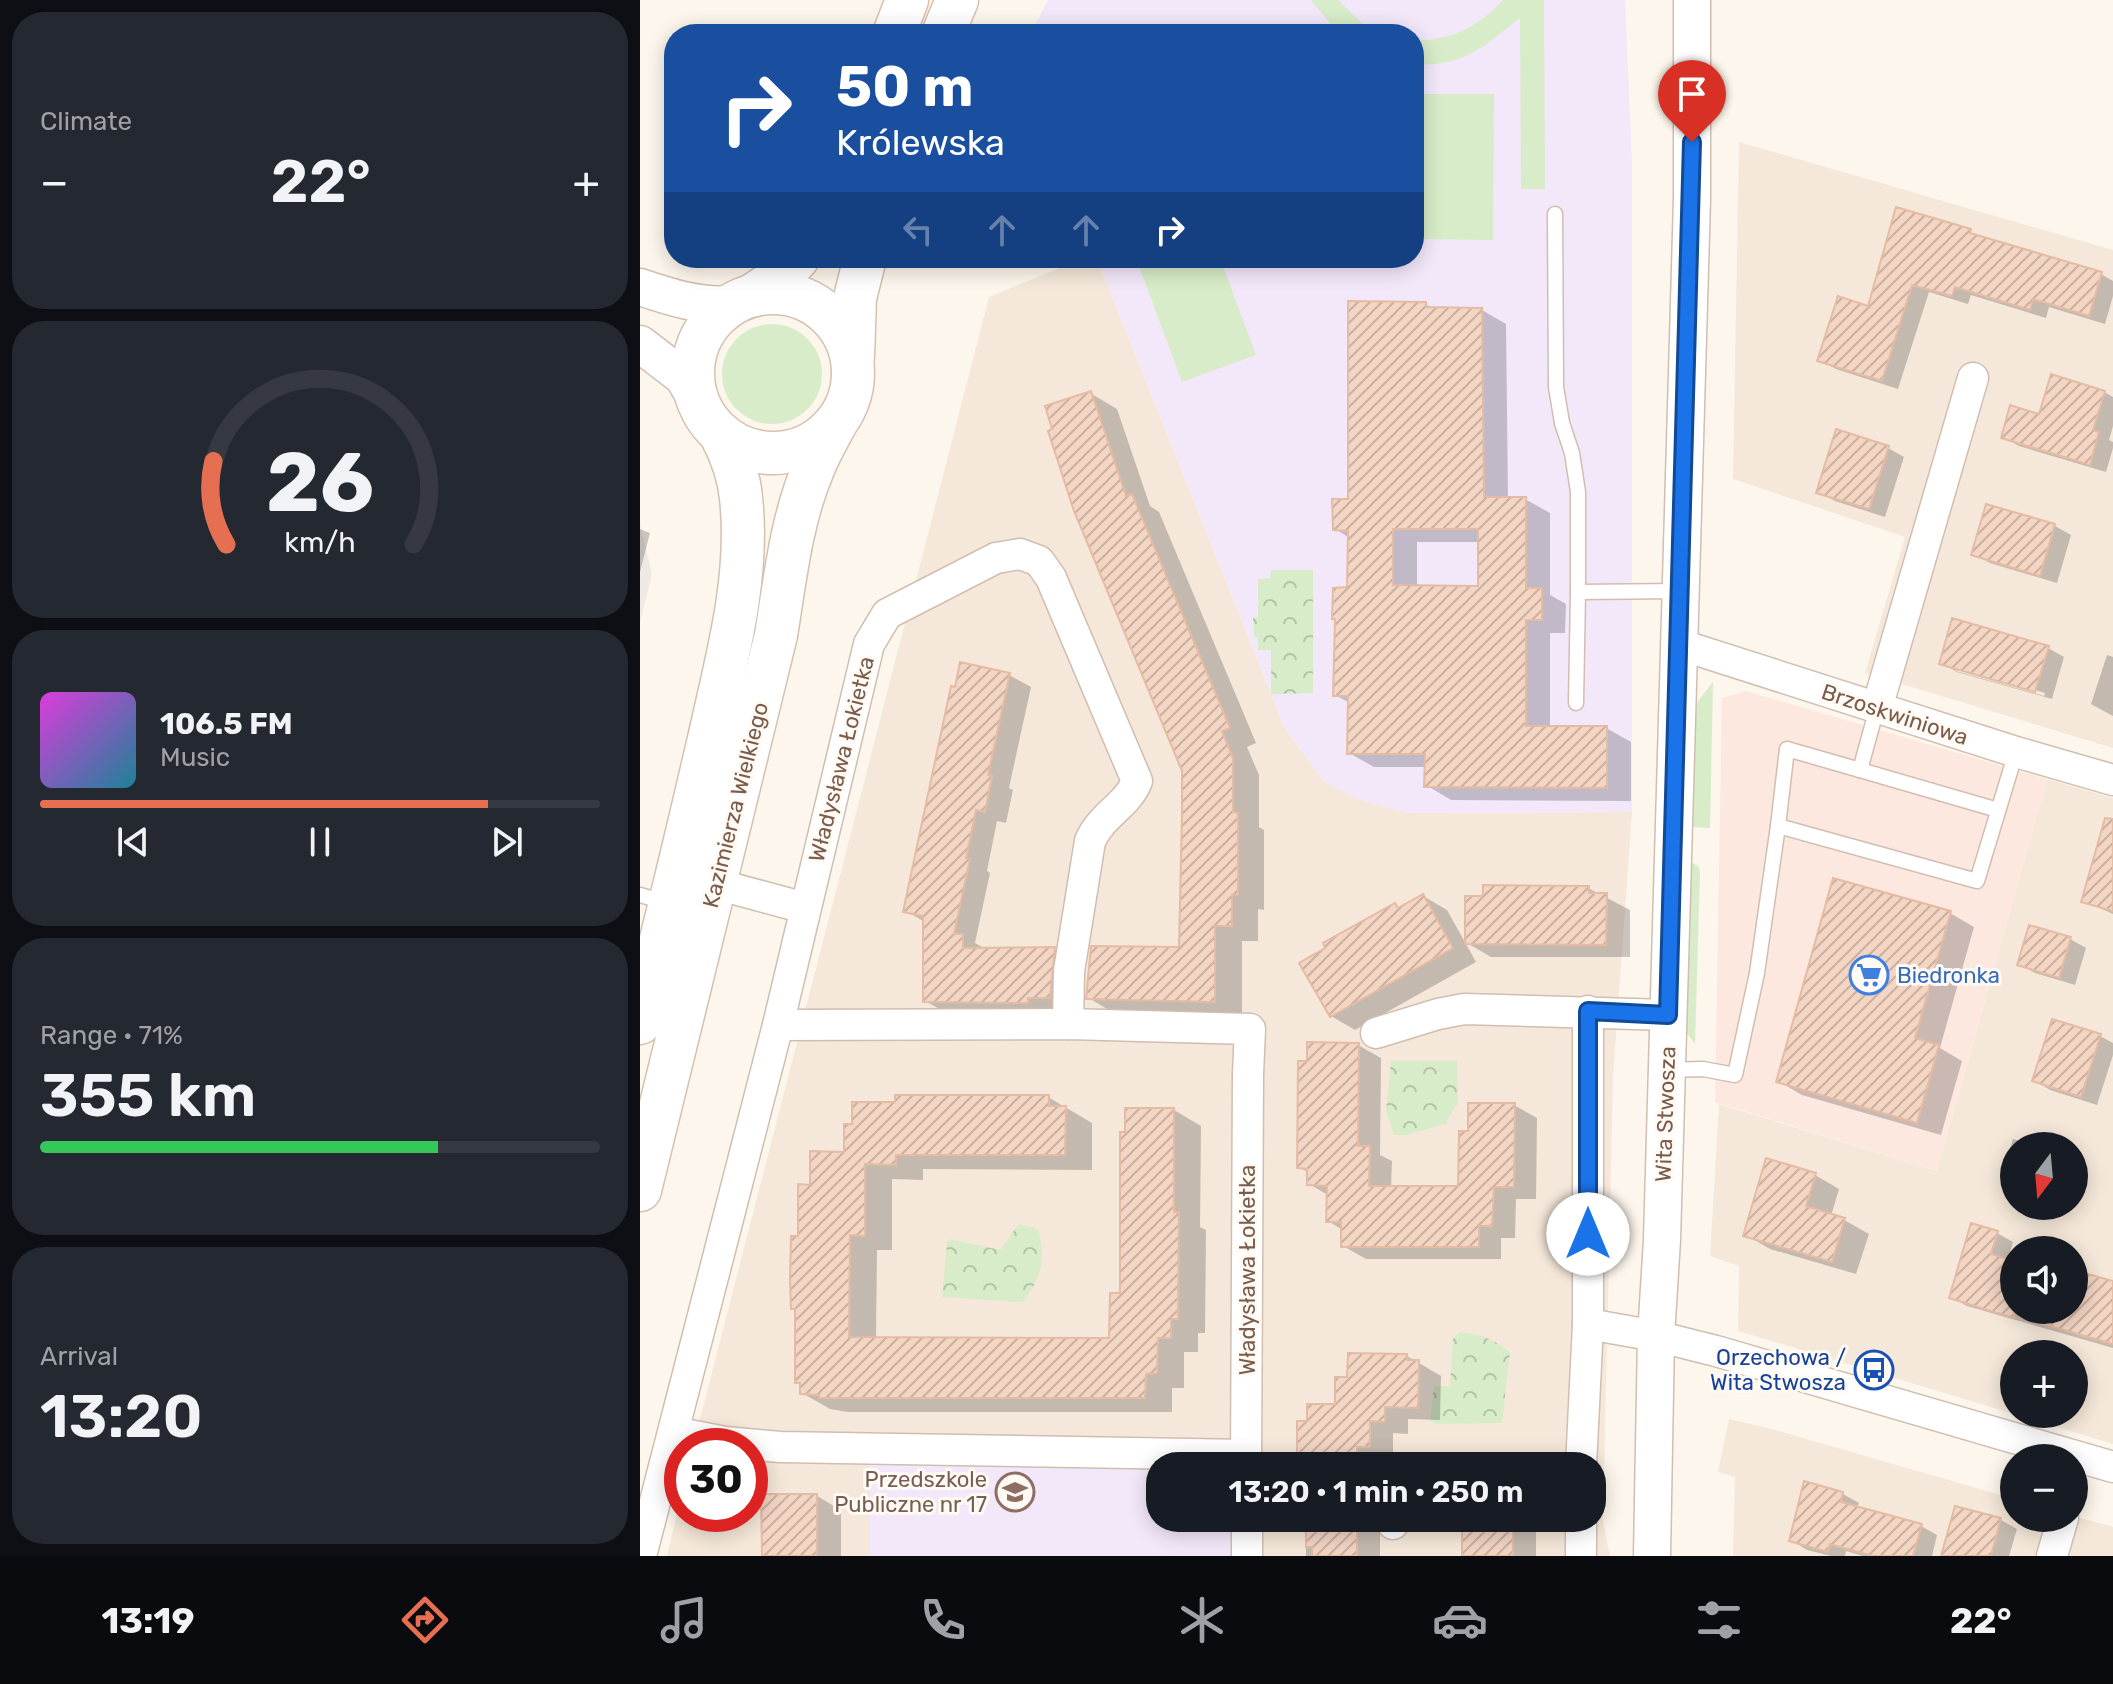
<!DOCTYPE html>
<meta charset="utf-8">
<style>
:root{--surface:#171b24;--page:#242831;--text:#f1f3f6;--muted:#9ea1a6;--line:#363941;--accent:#e76f51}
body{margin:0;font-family:Rubik,sans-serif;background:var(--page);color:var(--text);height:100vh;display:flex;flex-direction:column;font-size:30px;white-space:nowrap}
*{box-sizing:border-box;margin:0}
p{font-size:26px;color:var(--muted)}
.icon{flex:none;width:44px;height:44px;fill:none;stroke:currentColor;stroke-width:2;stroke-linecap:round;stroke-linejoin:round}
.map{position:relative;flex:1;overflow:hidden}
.sheet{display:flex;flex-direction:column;gap:12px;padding:12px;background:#0d0f14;width:640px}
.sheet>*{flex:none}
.hud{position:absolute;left:24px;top:24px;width:760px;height:244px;border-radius:32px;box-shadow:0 4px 20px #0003;background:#1a4fa0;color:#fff;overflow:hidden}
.needle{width:52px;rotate:196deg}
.controls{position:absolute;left:1360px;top:1132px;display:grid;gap:16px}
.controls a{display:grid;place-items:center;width:88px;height:88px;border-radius:50%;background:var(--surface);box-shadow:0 4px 20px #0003;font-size:40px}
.speed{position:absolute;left:24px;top:1428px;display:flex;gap:16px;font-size:40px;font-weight:700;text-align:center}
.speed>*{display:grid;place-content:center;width:104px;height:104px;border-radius:50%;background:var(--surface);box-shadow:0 4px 20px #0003;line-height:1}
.speed .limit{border:12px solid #d22;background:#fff;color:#111}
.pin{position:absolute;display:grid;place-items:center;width:68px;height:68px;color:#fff;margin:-82px -34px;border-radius:50% 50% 50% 0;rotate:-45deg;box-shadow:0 0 8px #0007}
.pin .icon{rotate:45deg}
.me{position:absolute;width:88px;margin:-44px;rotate:0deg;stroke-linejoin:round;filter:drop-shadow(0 0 6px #0008)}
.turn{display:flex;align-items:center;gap:28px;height:168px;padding:0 40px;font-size:36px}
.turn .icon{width:104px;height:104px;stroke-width:2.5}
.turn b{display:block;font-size:56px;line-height:68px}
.lanes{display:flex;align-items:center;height:76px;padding:0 40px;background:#0003;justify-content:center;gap:40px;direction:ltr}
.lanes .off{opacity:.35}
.big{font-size:60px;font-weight:600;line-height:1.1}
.sheet .widget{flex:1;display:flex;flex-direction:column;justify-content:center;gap:12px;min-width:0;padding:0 28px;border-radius:32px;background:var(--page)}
.sheet .dial{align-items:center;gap:0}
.dial svg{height:208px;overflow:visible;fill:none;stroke:var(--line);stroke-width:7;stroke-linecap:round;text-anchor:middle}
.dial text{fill:var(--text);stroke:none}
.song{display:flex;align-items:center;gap:24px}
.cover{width:96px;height:96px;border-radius:12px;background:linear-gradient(135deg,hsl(300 70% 55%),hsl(190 70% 35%))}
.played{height:8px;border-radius:4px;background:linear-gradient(90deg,var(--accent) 80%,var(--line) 80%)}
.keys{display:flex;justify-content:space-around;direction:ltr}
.heat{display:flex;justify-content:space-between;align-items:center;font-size:44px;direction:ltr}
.charge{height:12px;border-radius:6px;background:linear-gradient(90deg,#34c759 71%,var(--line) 0)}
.trip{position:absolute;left:506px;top:1452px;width:460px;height:80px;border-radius:32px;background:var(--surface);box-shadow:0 4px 20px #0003;font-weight:600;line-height:80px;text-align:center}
.tab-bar{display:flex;height:128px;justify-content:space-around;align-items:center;background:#090b0e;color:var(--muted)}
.tab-bar .icon{width:56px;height:56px}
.tab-bar .on{color:var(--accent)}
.tab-bar b{font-size:36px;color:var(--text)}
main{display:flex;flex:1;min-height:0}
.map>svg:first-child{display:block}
.residential{fill:#f5e8da;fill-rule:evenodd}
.commercial{fill:#fde8e0}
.industrial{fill:#efe9e4}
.education{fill:#f3e8fa}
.grass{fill:#d8ecc9}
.forest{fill:url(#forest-crowns)}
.shadow{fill:#0003;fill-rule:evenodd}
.building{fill:url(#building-hatch);stroke:#e6bba3;stroke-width:2;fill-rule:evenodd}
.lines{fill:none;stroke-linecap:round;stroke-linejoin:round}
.service-casing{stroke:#d1beb0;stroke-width:17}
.minor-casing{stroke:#d1beb0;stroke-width:33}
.tertiary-casing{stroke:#d1beb0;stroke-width:39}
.secondary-casing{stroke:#d6c0b0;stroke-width:45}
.service{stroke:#fff;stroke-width:14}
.minor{stroke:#fff;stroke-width:30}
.tertiary{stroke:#fff;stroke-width:36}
.secondary{stroke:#fff;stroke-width:42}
.route-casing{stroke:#114b97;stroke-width:20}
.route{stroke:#1a73e8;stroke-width:14}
.labels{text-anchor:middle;stroke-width:6;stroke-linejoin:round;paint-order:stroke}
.street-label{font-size:22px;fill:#7a5c4d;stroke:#fffaf3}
.shop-label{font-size:22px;fill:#366cbe;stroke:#fffaf3;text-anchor:start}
.transit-label{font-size:22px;fill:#164399;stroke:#fffaf3;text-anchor:end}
.education-label{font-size:22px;fill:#785e54;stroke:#fffaf3;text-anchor:end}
</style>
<main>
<section class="sheet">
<div class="widget"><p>Climate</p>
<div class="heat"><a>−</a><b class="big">22°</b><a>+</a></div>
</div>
<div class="widget dial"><svg viewBox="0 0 100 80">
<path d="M14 69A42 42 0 1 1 86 69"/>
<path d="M14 69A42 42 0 0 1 9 37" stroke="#e76f51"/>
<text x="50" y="56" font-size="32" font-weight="700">26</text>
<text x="50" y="72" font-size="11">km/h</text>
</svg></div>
<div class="widget">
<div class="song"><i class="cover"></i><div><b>106.5 FM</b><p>Music</p></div></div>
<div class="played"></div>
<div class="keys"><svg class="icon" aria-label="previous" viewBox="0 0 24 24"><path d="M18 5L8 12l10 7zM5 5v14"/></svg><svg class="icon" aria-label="pause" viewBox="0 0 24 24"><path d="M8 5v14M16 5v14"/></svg><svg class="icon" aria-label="next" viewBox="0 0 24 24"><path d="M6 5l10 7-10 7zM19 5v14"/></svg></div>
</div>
<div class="widget"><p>Range · 71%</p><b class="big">355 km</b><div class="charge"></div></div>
<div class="widget"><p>Arrival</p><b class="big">13:20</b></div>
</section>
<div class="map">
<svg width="1473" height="1556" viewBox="0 0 1473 1556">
<defs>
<pattern id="forest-crowns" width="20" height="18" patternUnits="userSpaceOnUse" patternTransform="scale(2)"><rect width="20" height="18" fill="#d8ecc9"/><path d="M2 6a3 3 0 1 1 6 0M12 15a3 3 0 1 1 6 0" fill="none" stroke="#b4c2a5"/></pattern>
<pattern id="building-hatch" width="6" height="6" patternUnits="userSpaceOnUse" patternTransform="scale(2)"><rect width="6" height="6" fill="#f3d5c3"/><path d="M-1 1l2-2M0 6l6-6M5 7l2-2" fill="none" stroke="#cab0a1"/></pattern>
</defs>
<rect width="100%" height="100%" fill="#fdf6ec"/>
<!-- residential -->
<g class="residential">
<path d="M1099,142L1473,250V748L1225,673L1265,537L1093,479Z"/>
<path d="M444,258H457L645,728L684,781L767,813L992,812L973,1077L963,1521L970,1556H27L42,1492V1514H110V1446H53L349,297ZM520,1466H952V1518H520Z"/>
<path d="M1407,779L1473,798V1444L1375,1414H1434V1354H1374V1414L1098,1331L1099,1266L1070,1256L1079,1104L1297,1171ZM1374,1146H1434V1206H1374ZM1374,1250H1434V1310H1374Z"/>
<path d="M1089,1419L1132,1429L1374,1499V1518H1434V1516L1473,1527V1556H1093L1095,1477L1078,1472Z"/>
</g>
<!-- commercial -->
<path class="commercial" d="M1106,691L1407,779L1297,1171L1075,1102L1082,698Z"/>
<!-- industrial -->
<path class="industrial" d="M0,524L12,574L0,622Z"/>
<!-- education -->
<g class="education">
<path d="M408,0H985L992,163V812L766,813L718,799L684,781L645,728L457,258H774V34H390Z"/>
<path d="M230,1463L520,1466V1518H594L593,1556H230Z"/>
</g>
<!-- grass -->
<g class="grass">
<path d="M671,0H698L724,25L743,34H699Z"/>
<path d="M863,0H904L905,189H881L880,18C846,45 823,68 774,64V40C809,42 840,26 863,0Z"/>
<path d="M774,94H854L853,240L774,239Z"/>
<path d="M496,258H580L616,355L542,382Z"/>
<circle cx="132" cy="374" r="50"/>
<path d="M1073,682L1070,828L1051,827L1055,711L1058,701Z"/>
<path d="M1049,861L1058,866L1060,871L1055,1044L1044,1029Z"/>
</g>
<!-- forest -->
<g class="forest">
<path d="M631,570H673V693L631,694V650H618V637H614L613,618L618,617V579L630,578Z"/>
<path d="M751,1061H817L818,1103L805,1124L767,1135H754L746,1111Z"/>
<path d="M379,1224L398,1229C406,1257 402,1279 383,1302L302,1297L307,1243L311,1239L360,1250Z"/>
<path d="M819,1332C841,1334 853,1339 870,1352L862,1423L796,1424L790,1420L794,1386H810L813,1339Z"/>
</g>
<!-- shadow -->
<g class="shadow">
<path d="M1257,210L1461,274L1473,281V296L1465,324L1409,307L1406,318L1331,295L1328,304L1289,292L1258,389L1196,369L1180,360L1229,308Z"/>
<path d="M785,304L795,309L842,310L866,324L868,499H885L910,513V595L926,604L925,633H910V728H966L991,742V801L811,800L786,785L787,767H734L709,753L710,703L695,695L709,588L710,538L695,529L710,501ZM777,542H840V588L777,587Z"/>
<path d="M1464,392L1473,397V426L1469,440L1473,442V448L1466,472L1379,446L1363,437L1400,416Z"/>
<path d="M450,393L477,409L510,506L519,512L616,743L607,747L619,775V827L624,830V910L618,909V941H602V1016L475,1014L449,998L541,950L544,771Z"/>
<path d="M1248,448L1264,457L1245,517L1195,501L1179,492Z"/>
<path d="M1348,506L1415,526L1431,535L1417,583L1350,563L1334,554Z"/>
<path d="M0,529L10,533L0,572Z"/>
<path d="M1408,648L1424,657L1412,699L1317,672L1301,663ZM1316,666L1405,693L1404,696L1316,671Z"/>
<path d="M1467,655L1473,657V716L1451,704Z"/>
<path d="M369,675L391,687L369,788L373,790L366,823L357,821L347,871L350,873L335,943L344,948L414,949L435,961L432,1010L307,1013L285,1001V922L266,911Z"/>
<path d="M1473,858V914L1444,901Z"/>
<path d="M948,888L990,910V957H851L827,943Z"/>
<path d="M783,896L807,910L836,962L715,1030L691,1016L755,906L760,909Z"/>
<path d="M1310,913L1334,927L1300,1048L1322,1061L1301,1135L1162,1095L1138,1081Z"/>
<path d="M1430,939L1446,948L1435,985L1395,973L1379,964Z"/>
<path d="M1460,1036L1473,1043V1055L1457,1105L1410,1090L1394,1080Z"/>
<path d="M718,1045L741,1058L740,1155L752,1161L751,1188H820L830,1133L874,1105L897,1118L896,1199H876L875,1238H861V1259H726L703,1246V1230L688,1221V1195L669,1184V1173L659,1167L669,1063Z"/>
<path d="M408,1097L452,1123V1170L283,1169V1180L252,1179V1250H237L236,1339L471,1340L534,1110L561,1126L560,1227L566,1230L565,1333H558V1352H544V1388H532V1412H208L190,1409L162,1393V1385L157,1381L160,1238L172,1187L206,1154Z"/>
<path d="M1373,1139L1395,1146H1374V1181L1362,1175Z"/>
<path d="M1434,1158L1447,1166L1437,1201L1434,1200Z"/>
<path d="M1175,1175L1199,1189L1191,1216L1204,1220L1229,1234L1216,1274L1130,1249L1106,1235Z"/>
<path d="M1357,1233L1373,1242L1367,1261L1374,1263V1310H1434V1275L1473,1284V1348L1327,1306L1311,1297Z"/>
<path d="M767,1356L801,1376L800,1420L768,1419V1434L753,1433V1459H740V1466H659L669,1423L697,1406L709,1379Z"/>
<path d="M1203,1494L1219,1503L1217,1508L1281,1526L1297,1535L1292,1556H1223L1206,1551L1205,1556H1191L1167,1550L1151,1540Z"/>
<path d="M177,1496L201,1510V1556H124Z"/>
<path d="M1316,1508L1361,1520L1377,1529L1369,1556H1309Z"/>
<path d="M659,1518H740V1556H666V1531L659,1527Z"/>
<rect x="824" y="1518" width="72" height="38"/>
</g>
<!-- building -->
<g class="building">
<path d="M1256,207L1331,229L1330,233L1462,272L1449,316L1393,299L1390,310L1315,287L1312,296L1272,285L1242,381L1177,361L1198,296L1228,306Z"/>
<path d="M708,301L786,302V307L842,308L844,497H886V588H902V620H886V726H967V788L784,787L785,754H707L708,696H693L695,619H692L693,588L707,587L708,531L693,530L692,499H708ZM753,529H838V586L753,585Z"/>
<path d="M1411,374L1465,391L1453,430L1459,432L1450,465L1361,438L1370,405L1399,414Z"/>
<path d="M451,391L486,496L492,494L590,728L582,731L593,758V812L598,813V895H592V926H575V1002L446,999L451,946L539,947L542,813V771L434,511L408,431L412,429L405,406Z"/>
<path d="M1196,429L1249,446L1229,509L1176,493Z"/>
<path d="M1346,504L1415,524L1400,576L1331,555Z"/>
<path d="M1312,618L1409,646L1395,692L1299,664Z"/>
<path d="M320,662L370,673L348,775L352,776L345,812L336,810L326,858L330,859L314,934H323V948L415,947L410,998H388V1003L283,1002V916L263,912L311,686L315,687Z"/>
<path d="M1465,818L1473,819V911L1441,902Z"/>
<path d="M1193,878L1311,911L1275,1038L1299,1045L1277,1123L1136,1082Z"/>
<path d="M843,885L949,886V893H967L966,945L825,944V896H843Z"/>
<path d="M783,894L813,948L690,1017L659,963L685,948L683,943L755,903L758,908Z"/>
<path d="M1389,925L1431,937L1419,978L1377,965Z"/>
<path d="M1412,1019L1461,1034L1441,1097L1392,1081Z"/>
<path d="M667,1042L719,1043L718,1146H730L729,1186H818L819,1131H828V1103H875L874,1187H854L852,1226H839V1247H701V1222H686L687,1186L667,1185V1169L657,1168L658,1061H667Z"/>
<path d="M255,1095H409V1106H426L425,1155H256V1165L225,1164V1236L210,1235L209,1337L469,1338L470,1293H480V1132H485V1108H534V1212H539L538,1319H531V1338H518L517,1373L506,1374L505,1398H179V1395L160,1394V1383H155V1309H151L150,1279L151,1236H158V1184L170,1185V1151L204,1152V1124H212V1102H255Z"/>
<path d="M1126,1158L1176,1173L1166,1206L1205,1218L1192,1262L1103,1236Z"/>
<path d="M1331,1223L1358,1231L1351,1254L1374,1261V1318L1309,1298Z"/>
<path d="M1434,1270L1473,1281V1344L1379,1317L1380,1310H1434Z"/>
<path d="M708,1353L767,1354V1360H779L778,1408L745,1407V1422L730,1421V1447H717V1466H657V1421H667V1404H695V1377H707Z"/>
<path d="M1164,1481L1203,1492L1201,1502L1282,1524L1273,1556H1233L1190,1544L1188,1552L1149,1541Z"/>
<path d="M121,1494H177V1556H122Z"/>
<path d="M1315,1506L1361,1518L1351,1556H1301Z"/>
<path d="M666,1518H717V1556H672V1547H666Z"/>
<rect x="822" y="1518" width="51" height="38"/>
</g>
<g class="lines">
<!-- service casing -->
<g class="service-casing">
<g id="service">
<path d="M915,214L916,387L922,423L932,453L938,492V592L1039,591"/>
<path d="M936,703L938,592"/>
<path d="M1220,770L1358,810"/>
<path d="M1138,826L1147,749L1220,770L1237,708"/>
<path d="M0,895L27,903"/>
<path d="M1027,1070L1063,1069L1095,1075L1117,973L1138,826L1337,881L1376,752"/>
</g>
</g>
<!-- minor casing -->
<g class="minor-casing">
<g id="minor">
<path d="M1038,644L1376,752L1473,780"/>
<path d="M1237,708L1333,378"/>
<path d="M76,884L165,908"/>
<path d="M138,1025L428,1024L610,1029L608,1074L606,1466"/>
<path d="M736,1033L798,1014L824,1009L1028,1015"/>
<path d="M948,1324L1016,1336L1076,1351L1473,1467"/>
<path d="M34,1432L85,1442L140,1447L606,1455"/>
<path d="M941,1466L948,1324V1011"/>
<path d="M607,1518V1556"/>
<path d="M941,1518V1556"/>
<path d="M753,1524L754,1518"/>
<path d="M1,1556L138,1025L229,644L247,614L356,558L380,554L399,561L411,578L497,781C487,806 462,814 450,841L429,971L428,1024"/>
<path d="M1412,1556L1423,1518"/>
</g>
</g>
<!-- tertiary casing -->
<g class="tertiary-casing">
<g id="tertiary">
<path d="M0,287C30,297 60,307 92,304"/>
<path d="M0,344L43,377L57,401"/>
<path d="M1012,1556L1016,1336L1022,1240L1052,199V0"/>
</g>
</g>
<!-- secondary casing -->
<g class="secondary-casing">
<g id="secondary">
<path d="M254,34L267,0"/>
<path d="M303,34L317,0"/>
<circle cx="133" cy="373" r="80"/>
<path d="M113,295L140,277L158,258"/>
<path d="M213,357L215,298L225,258"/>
<path d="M0,1023C24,929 47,834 69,739C86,662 110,578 101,498C99,475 92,456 81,435"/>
<path d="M0,1190L136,635C145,580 151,521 173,469C179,453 188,438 196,423"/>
</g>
</g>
<!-- service -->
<use href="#service" class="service"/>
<!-- minor -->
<use href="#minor" class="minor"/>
<!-- tertiary -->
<use href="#tertiary" class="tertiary"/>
<!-- secondary -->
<use href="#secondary" class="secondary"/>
</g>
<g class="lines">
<!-- route casing -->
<g class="route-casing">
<path id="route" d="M948,1234V1011L1028,1015L1052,142"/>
</g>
<!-- route -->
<use href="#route" class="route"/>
</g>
<!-- icons -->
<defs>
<g id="supermarket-ring" transform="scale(2)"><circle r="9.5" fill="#fffaf3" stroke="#3f7fe0" stroke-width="1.5"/><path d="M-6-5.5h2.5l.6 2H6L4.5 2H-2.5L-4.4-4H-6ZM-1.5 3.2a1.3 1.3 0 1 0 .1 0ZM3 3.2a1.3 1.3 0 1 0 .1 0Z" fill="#3f7fe0"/></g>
<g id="bus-ring" transform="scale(2)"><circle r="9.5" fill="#fffaf3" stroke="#1a4fb4" stroke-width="1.5"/><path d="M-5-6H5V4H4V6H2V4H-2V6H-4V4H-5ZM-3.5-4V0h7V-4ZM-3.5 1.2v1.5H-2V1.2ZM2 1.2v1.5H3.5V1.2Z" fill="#1a4fb4"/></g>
<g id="school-ring" transform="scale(2)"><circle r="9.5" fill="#fffaf3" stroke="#8d6e63" stroke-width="1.5"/><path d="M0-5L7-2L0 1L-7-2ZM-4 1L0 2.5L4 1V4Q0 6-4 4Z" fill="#8d6e63"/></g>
</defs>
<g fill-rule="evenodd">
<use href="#supermarket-ring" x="1229" y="975"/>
<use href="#bus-ring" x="1234" y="1370"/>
<use href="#school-ring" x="375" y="1492"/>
</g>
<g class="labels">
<!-- street labels -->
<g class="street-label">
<text transform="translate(1255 714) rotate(18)" y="8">Brzoskwiniowa</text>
<text transform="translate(201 759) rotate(-76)" y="8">Władysława Łokietka</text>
<text transform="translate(95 805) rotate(-76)" y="8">Kazimierza Wielkiego</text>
<text transform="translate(1025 1114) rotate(-88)" y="8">Wita Stwosza</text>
<text transform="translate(607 1270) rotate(-90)" y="8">Władysława Łokietka</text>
</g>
<!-- shop labels -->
<g class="shop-label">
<text x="1257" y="983">Biedronka</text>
</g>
<!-- transit labels -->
<g class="transit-label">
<text x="1206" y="1365">Orzechowa /<tspan x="1206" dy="25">Wita Stwosza</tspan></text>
</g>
<!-- education labels -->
<g class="education-label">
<text x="347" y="1487">Przedszkole<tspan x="347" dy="25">Publiczne nr 17</tspan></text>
</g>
</g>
</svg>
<div class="controls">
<a><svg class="needle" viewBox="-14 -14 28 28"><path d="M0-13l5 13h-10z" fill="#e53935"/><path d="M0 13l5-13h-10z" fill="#9ea1a6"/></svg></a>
<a><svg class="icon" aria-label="sound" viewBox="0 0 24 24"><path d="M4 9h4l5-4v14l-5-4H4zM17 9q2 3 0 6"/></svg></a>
<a>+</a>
<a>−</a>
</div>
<div class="speed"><div class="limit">30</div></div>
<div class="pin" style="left:1052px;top:142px;background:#d93025"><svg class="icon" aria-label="arrive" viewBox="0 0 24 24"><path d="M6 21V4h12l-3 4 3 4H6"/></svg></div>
<svg class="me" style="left:948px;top:1234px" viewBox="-20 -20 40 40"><circle r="19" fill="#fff"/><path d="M0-13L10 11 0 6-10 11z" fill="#1a73e8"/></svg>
<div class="trip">13:20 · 1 min · 250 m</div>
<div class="hud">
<div class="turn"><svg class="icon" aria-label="right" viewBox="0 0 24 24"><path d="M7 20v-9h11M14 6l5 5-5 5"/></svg><div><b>50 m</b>Królewska</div></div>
<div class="lanes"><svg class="icon off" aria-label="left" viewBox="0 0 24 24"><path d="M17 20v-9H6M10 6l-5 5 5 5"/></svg><svg class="icon off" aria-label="ahead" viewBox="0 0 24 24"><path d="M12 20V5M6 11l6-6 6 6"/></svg><svg class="icon off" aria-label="ahead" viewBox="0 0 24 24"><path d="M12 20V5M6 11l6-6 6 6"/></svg><svg class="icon" aria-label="right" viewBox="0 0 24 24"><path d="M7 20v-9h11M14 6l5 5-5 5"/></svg></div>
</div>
</div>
</main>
<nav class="tab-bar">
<b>13:19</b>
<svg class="icon on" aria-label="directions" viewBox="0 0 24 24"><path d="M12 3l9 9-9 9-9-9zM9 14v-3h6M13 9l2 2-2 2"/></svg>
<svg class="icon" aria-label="music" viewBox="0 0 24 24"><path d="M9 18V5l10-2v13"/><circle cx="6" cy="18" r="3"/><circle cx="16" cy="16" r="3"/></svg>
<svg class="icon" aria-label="phone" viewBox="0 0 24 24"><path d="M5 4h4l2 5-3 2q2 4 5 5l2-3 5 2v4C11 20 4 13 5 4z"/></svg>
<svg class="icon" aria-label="climate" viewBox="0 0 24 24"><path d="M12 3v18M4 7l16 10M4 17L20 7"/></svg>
<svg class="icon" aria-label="car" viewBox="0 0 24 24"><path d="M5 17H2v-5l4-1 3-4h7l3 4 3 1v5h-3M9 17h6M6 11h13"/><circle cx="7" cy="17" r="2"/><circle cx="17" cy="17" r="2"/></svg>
<svg class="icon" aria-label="filters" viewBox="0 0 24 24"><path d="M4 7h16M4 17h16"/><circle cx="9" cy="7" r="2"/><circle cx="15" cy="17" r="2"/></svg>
<b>22°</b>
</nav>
